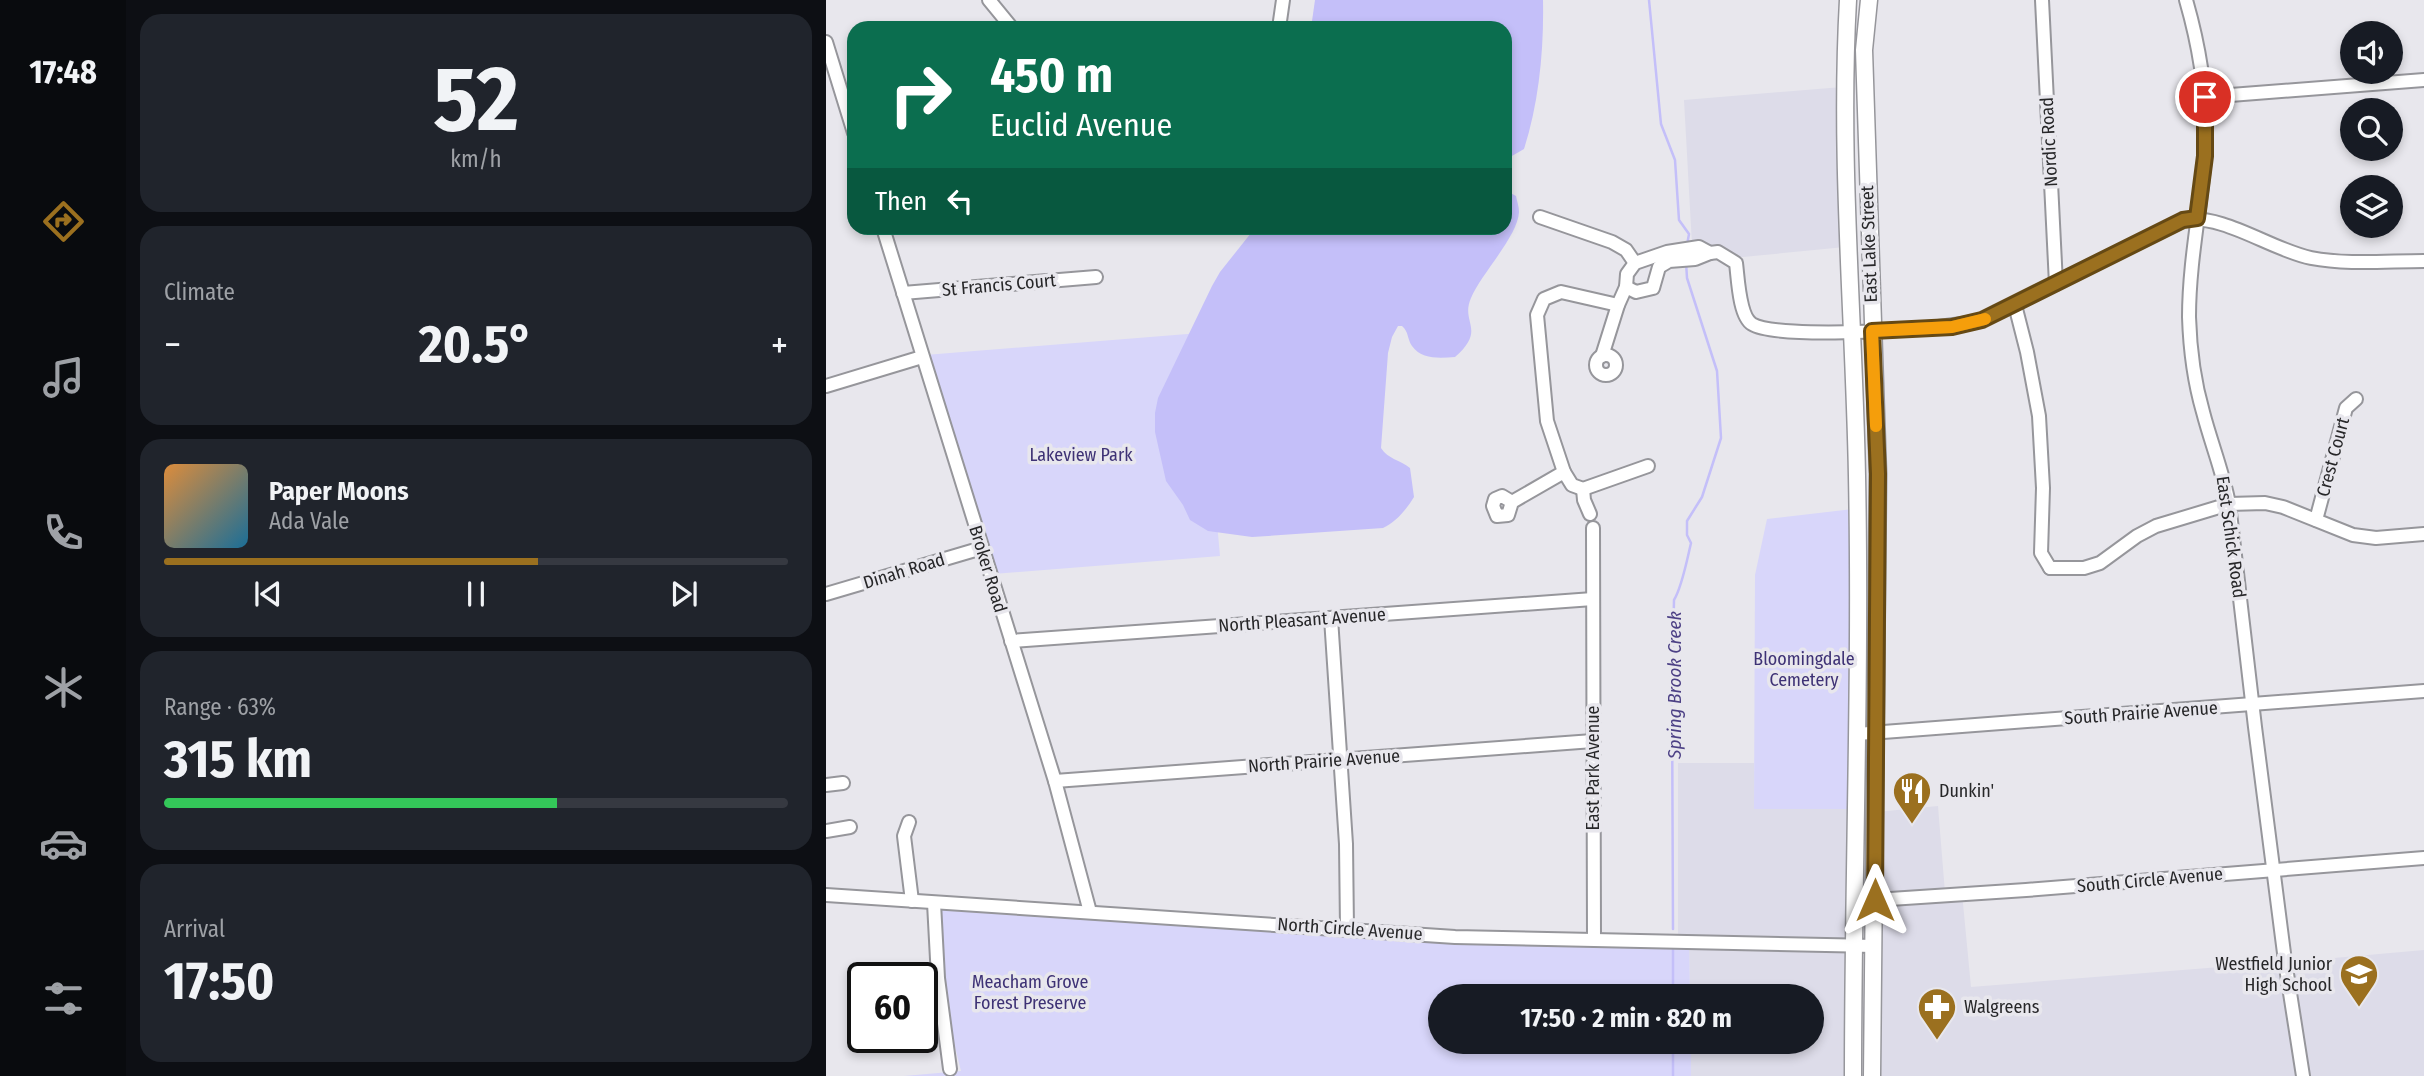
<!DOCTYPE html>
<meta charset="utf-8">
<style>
:root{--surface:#171b24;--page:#20242c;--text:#f1f3f6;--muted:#9ea1a6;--line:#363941;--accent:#9b701f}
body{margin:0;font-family:"Fira Sans Condensed",sans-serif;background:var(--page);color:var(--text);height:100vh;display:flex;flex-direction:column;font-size:26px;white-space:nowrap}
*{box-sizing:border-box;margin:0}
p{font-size:23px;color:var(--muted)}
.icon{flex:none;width:38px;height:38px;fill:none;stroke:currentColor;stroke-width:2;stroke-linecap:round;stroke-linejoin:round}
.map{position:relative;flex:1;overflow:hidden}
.sheet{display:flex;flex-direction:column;gap:14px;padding:14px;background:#0d0f14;width:700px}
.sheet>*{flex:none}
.guide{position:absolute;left:21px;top:21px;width:665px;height:214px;border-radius:21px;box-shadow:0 4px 10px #0003;background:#0b6e4f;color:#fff;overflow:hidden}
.tools{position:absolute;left:1514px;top:21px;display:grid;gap:14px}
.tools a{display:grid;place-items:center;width:63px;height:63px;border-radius:50%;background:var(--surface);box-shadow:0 4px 10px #0003;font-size:35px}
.speed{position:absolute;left:21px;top:962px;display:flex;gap:14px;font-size:35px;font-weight:700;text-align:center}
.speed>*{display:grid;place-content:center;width:91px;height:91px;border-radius:50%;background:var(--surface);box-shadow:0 4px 10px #0003;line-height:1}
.speed .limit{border:4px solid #111;border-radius:10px;background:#fff;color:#111}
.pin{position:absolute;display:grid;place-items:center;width:60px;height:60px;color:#fff;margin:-30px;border:4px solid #fff;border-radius:50%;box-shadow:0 2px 7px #0007}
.me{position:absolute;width:77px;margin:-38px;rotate:0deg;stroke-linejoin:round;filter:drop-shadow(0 0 5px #0008)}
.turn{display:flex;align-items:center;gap:24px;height:147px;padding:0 28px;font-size:32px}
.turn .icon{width:91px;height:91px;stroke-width:2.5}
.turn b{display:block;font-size:49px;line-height:60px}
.then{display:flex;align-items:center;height:66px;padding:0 28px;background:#0003;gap:14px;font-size:26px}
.big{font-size:52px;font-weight:700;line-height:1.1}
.sheet .tile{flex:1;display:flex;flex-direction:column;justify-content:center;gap:10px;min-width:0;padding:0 24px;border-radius:21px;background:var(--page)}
.sheet .dial{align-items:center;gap:0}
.dial b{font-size:91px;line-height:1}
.song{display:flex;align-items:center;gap:21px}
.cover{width:84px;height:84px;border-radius:10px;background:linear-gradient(135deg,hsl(30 70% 55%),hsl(200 70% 35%))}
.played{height:7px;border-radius:4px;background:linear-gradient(90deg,var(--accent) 60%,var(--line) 60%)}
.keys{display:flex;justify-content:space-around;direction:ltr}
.heat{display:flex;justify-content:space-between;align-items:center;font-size:38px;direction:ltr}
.charge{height:10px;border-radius:5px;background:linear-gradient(90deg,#34c759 63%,var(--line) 0)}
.trip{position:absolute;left:602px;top:984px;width:396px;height:70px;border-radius:35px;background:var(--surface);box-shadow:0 4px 10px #0003;font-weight:700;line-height:70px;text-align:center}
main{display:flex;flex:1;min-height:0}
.tab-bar{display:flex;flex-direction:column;width:126px;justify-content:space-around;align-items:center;background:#090b0e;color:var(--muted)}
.tab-bar .icon{width:49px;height:49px}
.tab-bar .active{color:var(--accent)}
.tab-bar b{font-size:32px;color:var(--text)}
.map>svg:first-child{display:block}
.built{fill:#dddce9}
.green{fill:#d8d6fa}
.water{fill:#c4bff9}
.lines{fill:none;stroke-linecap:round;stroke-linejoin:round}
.stream{stroke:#c4bff9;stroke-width:2.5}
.minor-casing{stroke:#96969b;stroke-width:16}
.major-casing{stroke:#96969b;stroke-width:19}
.minor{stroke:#fff;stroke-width:12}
.major{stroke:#fff;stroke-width:16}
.route-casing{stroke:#654914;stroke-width:18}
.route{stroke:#9b701f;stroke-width:12}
.slow{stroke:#f59e0b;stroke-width:12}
.labels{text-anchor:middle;stroke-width:7;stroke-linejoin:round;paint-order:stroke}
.street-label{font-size:18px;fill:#272729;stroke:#e8e7ed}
.park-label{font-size:18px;fill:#3e3275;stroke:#e8e7ed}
.poi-label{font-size:18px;fill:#272729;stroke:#e8e7ed;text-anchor:start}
.water-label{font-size:19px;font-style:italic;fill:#4c4085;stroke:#e8e7ed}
</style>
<main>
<nav class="tab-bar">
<b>17:48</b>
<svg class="icon active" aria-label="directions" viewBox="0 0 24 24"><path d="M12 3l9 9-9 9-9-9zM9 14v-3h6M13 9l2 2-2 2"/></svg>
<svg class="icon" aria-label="music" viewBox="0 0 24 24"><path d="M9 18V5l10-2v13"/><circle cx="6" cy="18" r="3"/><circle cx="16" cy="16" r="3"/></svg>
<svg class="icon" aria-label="phone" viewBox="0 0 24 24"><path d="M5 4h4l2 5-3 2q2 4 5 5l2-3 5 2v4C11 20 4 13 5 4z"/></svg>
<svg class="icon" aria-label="climate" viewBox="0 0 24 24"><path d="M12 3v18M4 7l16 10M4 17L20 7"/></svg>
<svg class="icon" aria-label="car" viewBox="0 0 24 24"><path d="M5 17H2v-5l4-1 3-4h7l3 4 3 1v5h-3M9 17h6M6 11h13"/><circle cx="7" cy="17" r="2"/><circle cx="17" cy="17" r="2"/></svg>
<svg class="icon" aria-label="filters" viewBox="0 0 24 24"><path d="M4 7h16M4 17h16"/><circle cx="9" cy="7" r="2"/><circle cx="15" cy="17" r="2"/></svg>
</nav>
<section class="sheet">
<div class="tile dial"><b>52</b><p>km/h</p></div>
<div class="tile"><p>Climate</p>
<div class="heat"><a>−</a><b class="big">20.5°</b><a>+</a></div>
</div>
<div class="tile">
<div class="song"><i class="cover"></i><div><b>Paper Moons</b><p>Ada Vale</p></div></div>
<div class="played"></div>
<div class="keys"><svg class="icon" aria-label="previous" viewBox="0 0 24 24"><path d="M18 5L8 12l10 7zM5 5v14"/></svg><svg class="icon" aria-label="pause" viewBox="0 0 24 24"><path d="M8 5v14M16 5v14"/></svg><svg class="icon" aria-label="next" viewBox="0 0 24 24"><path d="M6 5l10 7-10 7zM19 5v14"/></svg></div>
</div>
<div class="tile"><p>Range · 63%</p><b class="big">315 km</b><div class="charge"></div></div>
<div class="tile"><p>Arrival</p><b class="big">17:50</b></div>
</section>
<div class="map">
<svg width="1598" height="1076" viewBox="0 0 1598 1076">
<rect width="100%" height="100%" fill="#e8e7ed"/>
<!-- built -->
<g class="built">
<path d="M1016,87L1019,247L897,259L886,256L867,263L858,100Z"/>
<path d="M852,763H928L929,809H1027L1024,942L852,937Z"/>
<path d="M1112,806L1119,893H1136L1145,987L1457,962L1474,1076H1049L1051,812Z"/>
<path d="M863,944L1022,950V1076H865V1041H985V996H864Z"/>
<path d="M1598,950V1076H1479L1463,962Z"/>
</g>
<!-- green -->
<g class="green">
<path d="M374,333L394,556L167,574L99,355Z"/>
<path d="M1027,509V809H928L929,575L941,519Z"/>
<path d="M108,903L629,937L863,940L864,996H614V1041H865V1076H78L135,1071L112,978Z"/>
</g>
<!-- water -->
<g class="water">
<path d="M489,0H717C718,50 713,102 698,149L679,160V28H485Z"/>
<path d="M679,190L690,196C691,201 693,207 693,212C692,236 655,274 645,298C634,323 661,329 629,357C614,358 596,360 586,346C581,339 583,332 576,326H572L566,337L562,353L555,448C562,459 574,460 584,468L588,497C580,510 570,522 557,528L426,537L382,531L364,520L357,505L340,481L329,432V413L332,398L386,286L394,272L429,228H679Z"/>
</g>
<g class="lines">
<!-- stream -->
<g class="stream">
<path d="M823,0L835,124L849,160L853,220L863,234L861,245"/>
<path d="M847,929L846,693L848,600C856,587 861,560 865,543L861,535V521L876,497L895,438L891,371L861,278L860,262"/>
<path d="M847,996V947"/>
<path d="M847,1041V1076"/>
</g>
<!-- minor casing -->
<g class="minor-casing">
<g id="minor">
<path d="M163,0L186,28"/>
<path d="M1216,0L1230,284"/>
<path d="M1360,0C1375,52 1383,104 1379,158C1374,211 1363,264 1363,317C1364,349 1368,381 1377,412C1385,443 1397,472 1403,504L1429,727L1459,961L1477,1076"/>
<path d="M453,28L457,0"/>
<path d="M0,42L28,133"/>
<path d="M1379,97L1598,80"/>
<path d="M714,217L786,242L800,250L809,263"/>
<path d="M57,228L229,781L264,912"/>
<path d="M800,287L810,292L827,288L833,267L843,261L869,259L884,253L892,252L910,263C912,278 913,316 926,324C951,340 1124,330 1156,320L1357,220C1399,214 1443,249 1485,258C1521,265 1561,261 1598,261"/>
<path d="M77,293L270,277"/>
<path d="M1189,305L1201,352L1213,416L1217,488L1215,553L1224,568"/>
<circle cx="780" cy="365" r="10"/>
<path d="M776,356L792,305L800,287L801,274L809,263L841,252L873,247L884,253"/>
<path d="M0,386L96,357"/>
<path d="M738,472L746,485L757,489L822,466"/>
<path d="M757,489L758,500L764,514"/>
<path d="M686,502L676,496L669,499L667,506L671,516L682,515L686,502L738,472L721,421L711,315L718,299L735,292L792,305"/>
<path d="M1490,520L1520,408L1530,399"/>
<path d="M767,528L768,938"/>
<path d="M1224,568H1258L1274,563L1311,536L1330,526L1403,504L1439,503L1457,507L1527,535L1550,538L1598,534"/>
<path d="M0,594L156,548"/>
<path d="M505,618L520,844L521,929"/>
<path d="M185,641L767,599"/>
<path d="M1031,734L1598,691"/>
<path d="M229,781L767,741"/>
<path d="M0,785L17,783"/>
<path d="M83,822L78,836L86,901"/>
<path d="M0,831L24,827"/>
<path d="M0,895L629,937L1048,946"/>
<path d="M1049,900L1200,890L1598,858"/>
<path d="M108,903L112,978L124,1069"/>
</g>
</g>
<!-- major casing -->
<g class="major-casing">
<g id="major">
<path d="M1022,0C1013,158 1028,317 1031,476C1035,676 1027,876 1027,1076"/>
<path d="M1043,0L1038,50L1052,474L1046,1076"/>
</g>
</g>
<!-- minor -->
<use href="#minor" class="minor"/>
<!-- major -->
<use href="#major" class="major"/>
</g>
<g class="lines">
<!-- route casing -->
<g class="route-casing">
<path id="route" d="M1049,900L1052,474L1046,331L1126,327L1156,320L1357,220L1371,218L1379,156V97"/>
</g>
<!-- route -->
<use href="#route" class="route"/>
<!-- slow -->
<path class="slow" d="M1050,426L1046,331L1126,327L1159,319"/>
</g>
<!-- icons -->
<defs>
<g id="restaurant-pin" transform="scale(2.0125)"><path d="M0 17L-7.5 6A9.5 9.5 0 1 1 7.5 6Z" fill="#9b701f" stroke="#e8e7ed"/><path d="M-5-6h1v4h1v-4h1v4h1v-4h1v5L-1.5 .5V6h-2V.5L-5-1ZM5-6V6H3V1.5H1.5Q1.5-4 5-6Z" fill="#fff"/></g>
<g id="school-pin" transform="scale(2.0125)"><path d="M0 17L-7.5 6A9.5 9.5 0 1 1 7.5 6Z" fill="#9b701f" stroke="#e8e7ed"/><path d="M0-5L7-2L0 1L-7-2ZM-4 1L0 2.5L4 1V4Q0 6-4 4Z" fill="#fff"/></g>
<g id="pharmacy-pin" transform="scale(2.0125)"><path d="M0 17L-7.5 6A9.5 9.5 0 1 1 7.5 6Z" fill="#9b701f" stroke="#e8e7ed"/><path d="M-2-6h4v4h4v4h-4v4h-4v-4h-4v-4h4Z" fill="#fff"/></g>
</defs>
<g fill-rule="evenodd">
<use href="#restaurant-pin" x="1086" y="791"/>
<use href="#school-pin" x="1533" y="974"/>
<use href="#pharmacy-pin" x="1111" y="1007"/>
</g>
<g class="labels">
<!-- street labels -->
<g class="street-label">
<text transform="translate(1223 142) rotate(-93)" y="6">Nordic Road</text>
<text transform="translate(1043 244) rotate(-92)" y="6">East Lake Street</text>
<text transform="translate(173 285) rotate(-5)" y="6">St Francis Court</text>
<text transform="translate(1507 457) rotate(-75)" y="6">Crest Court</text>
<text transform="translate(1405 537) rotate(82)" y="6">East Schick Road</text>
<text transform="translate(162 569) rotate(73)" y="6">Broker Road</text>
<text transform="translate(78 571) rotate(-17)" y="6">Dinah Road</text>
<text transform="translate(476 620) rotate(-4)" y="6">North Pleasant Avenue</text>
<text transform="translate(1315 713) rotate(-4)" y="6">South Prairie Avenue</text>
<text transform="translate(498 761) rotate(-4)" y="6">North Prairie Avenue</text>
<text transform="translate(767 768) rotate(-90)" y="6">East Park Avenue</text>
<text transform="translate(1324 880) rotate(-5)" y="6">South Circle Avenue</text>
<text transform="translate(524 929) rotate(4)" y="6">North Circle Avenue</text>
</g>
<!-- park labels -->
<g class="park-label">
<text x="255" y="461">Lakeview Park</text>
<text x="978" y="665">Bloomingdale<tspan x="978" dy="21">Cemetery</tspan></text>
<text x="204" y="988">Meacham Grove<tspan x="204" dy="21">Forest Preserve</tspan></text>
</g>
<!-- poi labels -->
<g class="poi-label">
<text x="1113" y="797">Dunkin'</text>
<text x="1506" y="970" text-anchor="end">Westfield Junior<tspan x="1506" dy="21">High School</tspan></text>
<text x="1138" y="1013">Walgreens</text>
</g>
<!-- water labels -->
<g class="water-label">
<text transform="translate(848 685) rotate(-90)" y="7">Spring Brook Creek</text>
</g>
</g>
</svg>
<div class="tools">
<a><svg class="icon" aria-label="sound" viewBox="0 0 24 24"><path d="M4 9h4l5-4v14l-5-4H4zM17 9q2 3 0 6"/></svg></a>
<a><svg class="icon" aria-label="search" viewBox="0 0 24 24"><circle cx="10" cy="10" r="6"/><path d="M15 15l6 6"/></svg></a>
<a><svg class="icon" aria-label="layers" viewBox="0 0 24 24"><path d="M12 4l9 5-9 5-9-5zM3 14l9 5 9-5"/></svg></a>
</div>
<div class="speed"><div class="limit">60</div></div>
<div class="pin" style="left:1379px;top:97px;background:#d93025"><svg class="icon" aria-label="arrive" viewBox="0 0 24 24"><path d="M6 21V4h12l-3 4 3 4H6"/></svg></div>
<svg class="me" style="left:1049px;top:900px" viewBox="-20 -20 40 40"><path d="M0-17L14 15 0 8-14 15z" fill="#9b701f" stroke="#fff" stroke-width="4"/></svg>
<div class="trip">17:50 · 2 min · 820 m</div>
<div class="guide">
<div class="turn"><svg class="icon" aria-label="right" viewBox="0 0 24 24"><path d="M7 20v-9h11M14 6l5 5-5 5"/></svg><div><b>450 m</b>Euclid Avenue</div></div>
<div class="then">Then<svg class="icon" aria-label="left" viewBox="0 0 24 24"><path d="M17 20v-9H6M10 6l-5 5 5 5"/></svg></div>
</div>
</div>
</main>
